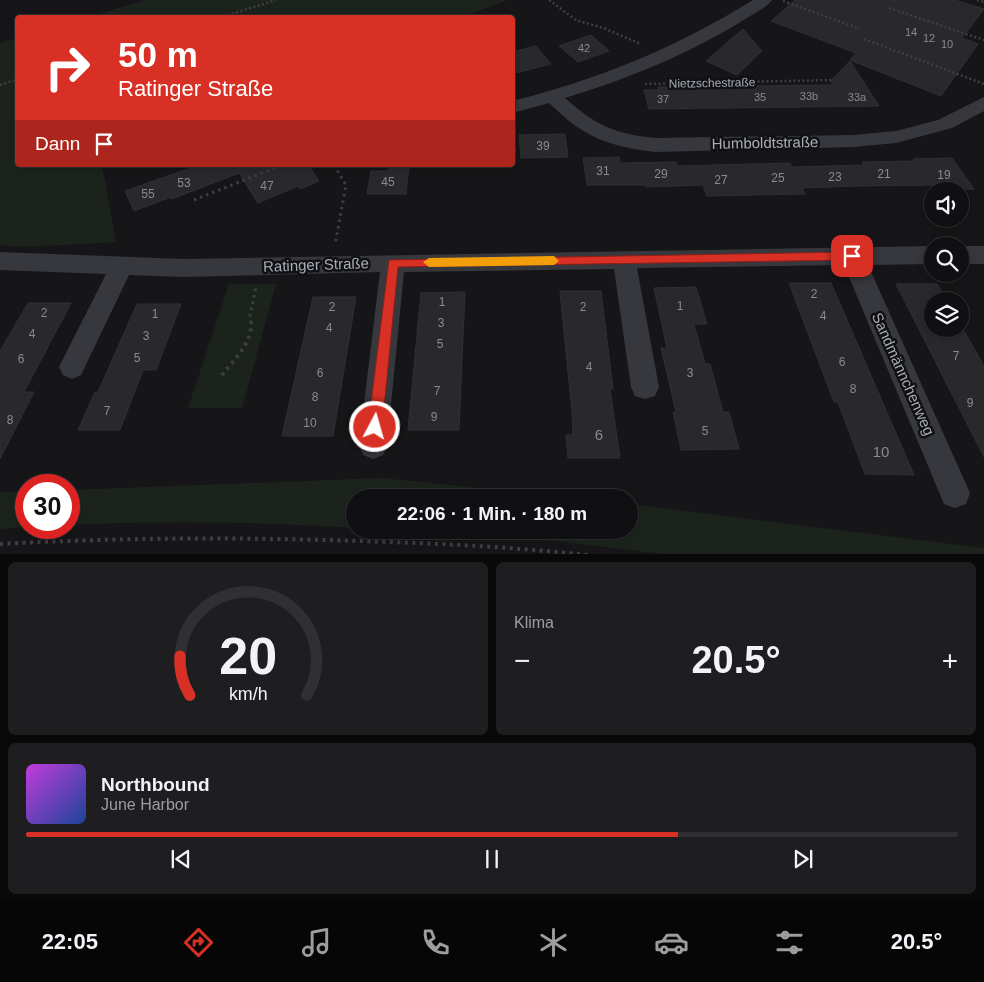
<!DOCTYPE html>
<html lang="de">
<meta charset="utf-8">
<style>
:root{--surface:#101012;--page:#1e1e20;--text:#f1f3f6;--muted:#9c9d9f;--line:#303032;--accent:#d93025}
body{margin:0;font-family:Arial,sans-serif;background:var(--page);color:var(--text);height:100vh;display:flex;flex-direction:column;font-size:19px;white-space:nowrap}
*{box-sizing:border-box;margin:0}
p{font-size:16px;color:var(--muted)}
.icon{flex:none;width:28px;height:28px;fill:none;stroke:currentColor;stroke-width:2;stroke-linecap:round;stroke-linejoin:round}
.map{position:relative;height:554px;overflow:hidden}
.drawer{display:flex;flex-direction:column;gap:8px;padding:8px;background:#09090a;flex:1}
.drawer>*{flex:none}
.banner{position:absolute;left:15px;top:15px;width:500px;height:152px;border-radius:5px;box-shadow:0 2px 8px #0003,0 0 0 1px var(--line);background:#d93025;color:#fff;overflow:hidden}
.controls{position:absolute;left:924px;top:182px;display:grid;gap:10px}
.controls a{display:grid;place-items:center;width:45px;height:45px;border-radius:50%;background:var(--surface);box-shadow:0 2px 8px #0003,0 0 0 1px var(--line);font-size:25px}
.speed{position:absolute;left:15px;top:474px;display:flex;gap:10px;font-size:25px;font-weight:700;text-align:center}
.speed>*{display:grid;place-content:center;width:65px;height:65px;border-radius:50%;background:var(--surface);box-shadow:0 2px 8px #0003,0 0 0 1px var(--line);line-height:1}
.speed .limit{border:8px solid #d22;background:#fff;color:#111}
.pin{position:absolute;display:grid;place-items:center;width:42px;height:42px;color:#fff;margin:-21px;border-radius:10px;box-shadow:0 2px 8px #0006}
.me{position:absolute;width:55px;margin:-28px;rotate:6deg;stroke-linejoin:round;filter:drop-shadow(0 0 4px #0008)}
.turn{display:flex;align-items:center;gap:18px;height:105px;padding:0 20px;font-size:22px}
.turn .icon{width:65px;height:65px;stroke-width:2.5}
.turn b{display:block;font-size:35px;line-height:42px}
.then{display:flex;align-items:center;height:48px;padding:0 20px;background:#0003;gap:10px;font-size:19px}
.big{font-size:38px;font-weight:800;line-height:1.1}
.drawer .tile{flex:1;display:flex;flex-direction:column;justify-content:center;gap:8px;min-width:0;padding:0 18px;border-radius:8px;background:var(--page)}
.drawer .dial{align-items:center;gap:0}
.dial svg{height:130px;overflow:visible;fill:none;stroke:var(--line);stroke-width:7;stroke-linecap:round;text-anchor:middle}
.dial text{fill:var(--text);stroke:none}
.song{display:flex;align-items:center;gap:15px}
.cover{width:60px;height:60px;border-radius:8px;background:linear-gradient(135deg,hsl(290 70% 55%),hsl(220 70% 35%))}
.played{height:5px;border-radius:2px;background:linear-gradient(90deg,var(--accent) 70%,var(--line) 70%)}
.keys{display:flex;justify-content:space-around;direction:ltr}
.heat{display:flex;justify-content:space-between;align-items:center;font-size:28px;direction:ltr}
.drawer .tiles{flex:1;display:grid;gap:8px;grid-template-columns:1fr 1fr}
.tile:last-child{grid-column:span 2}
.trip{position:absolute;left:346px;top:489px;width:292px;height:50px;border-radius:25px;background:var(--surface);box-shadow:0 2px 8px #0003,0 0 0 1px var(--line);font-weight:800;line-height:50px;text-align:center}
.menu{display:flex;height:80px;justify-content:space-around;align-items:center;background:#060607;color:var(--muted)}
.menu .icon{width:35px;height:35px}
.menu .current{color:var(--accent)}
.menu b{font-size:22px;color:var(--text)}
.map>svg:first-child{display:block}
.green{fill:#1c231d}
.building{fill:#29292c;stroke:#303034}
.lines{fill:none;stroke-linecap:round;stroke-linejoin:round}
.path-far2{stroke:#3d3f44;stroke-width:2.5;stroke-dasharray:2 2.5;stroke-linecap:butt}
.path-far1{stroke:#3d3f44;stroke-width:3;stroke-dasharray:2.5 4;stroke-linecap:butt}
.path{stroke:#3d3f44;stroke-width:4;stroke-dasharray:3 4.5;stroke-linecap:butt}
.minor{fill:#37383d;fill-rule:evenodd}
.route{fill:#d93025;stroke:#8d1f18}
.slow{fill:#f59e0b}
.labels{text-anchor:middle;stroke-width:5;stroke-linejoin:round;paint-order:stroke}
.far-number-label{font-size:11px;fill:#888b94}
.far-street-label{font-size:12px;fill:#a8adb8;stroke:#111113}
.number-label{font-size:12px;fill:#888b94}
.street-label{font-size:15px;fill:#a8adb8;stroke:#111113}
.near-number-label{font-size:15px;fill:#888b94}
</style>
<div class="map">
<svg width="984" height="555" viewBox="0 0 984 555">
<rect width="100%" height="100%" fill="#161618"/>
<!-- green -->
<g class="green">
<path d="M147,0H508L459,18L87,17Z"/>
<path d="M17,38L18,165H102L116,242L23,247L0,245V43Z"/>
<path d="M229,284H276L242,408H188Z"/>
<path d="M381,478L568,497L355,498V528C261,522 162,520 69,525V490Z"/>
<path d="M26,491V527L0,529V492Z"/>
<path d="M630,504L984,548V554L671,555L555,541L385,530H630Z"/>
</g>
<!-- building -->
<g class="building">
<path d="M795,0H955L984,9L962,38L978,44L941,96L850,60L856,53L771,21Z"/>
<path d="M743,29L762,51L737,75L706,61Z"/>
<path d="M591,35L609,51L578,62L559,46Z"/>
<path d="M536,46L551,64L512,74V52Z"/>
<path d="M850,61L879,106L649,109L644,90H659L658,87L833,85L831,81Z"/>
<path d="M565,134L568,157L521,158L519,135Z"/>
<path d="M619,157L620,163L676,162L677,166L790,163L792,167L864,165L862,162L915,161L913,159L952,158L974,189H939L936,185L856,186L802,188L805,194L707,196L703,185L646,187V185H587L583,158Z"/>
<path d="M199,165H308L319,181L300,189L298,186L258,203L239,173L172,199L171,197L134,211L125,191Z"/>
<path d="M389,165H409L406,194H367L371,171H388Z"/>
<path d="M789,283H831L914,475L865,474L838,402H834Z"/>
<path d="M896,284H937L947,301H932V329H960V324L984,366V457Z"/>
<path d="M696,287L707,324H694L705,364H710L723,412H729L739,449L681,450L673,412H676L661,348H667L654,288Z"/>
<path d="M560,291H601L613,389H610L620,458H568L566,435H573L572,412Z"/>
<path d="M465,292L459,430H408L421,293Z"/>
<path d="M313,297H356L333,436H282Z"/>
<path d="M28,303H71L24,392H34L0,459V351Z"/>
<path d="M137,304H181L156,370H143L120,430H78L95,392H98Z"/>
</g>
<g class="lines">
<!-- path-far2 -->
<g class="path-far2">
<path d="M549,0L576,20L603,28L641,44"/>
<path d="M977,0L984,2"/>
<path d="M783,1L860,29"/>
<path d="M889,8L984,40"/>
<path d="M219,18L276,0"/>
<path d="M864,39L984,84"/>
<path d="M645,84L833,80"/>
<path d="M0,85L18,79"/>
</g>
<!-- path-far1 -->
<g class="path-far1">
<path d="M334,165L346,185L335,245"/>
<path d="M194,200L282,165"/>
<path d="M251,323L250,316L256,287"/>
</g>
<!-- path -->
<g class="path">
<path d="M222,375C234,360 253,342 251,322"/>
<path d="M0,544C129,537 258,537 387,542C454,544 521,548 588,555"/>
</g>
<!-- minor -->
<g class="minor">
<path d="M753,0H772C766,8 755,13 747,18C691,53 628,79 565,98C595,125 615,134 655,138L853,135L896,131L938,120L984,97V111L952,128L896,143L853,147L655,152C606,146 584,137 549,103L512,113V101C598,80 679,46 753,0Z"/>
<path d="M932,246V264L868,265L970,493L966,504L955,508L944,504L844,265L637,268L659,387L655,396L645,399L635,396L631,387L614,269L404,272L387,445L383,455L373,459L363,455L359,445L380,272L184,277L129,275L81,375L72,379L63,375L59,367L106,274L0,270V252L184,259Z"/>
<path d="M959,246H984V264H960Z"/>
</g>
</g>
<!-- route -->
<path class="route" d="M852,252L857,256L852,260L398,267L382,427L380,432L375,433L370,432L368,427L389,260Z"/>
<!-- slow -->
<path class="slow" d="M554,256L559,261L554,265L429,267L423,262L429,258Z"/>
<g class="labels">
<!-- far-number labels -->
<g class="far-number-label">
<text x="911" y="36">14</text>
<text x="929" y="42">12</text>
<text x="947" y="48">10</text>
<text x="584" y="52">42</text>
<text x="809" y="100">33b</text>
<text x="760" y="101">35</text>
<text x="857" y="101">33a</text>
<text x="663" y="103">37</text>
</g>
<!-- far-street labels -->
<g class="far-street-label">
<text transform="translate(712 83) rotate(-1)" y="4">Nietzschestraße</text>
</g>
<!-- number labels -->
<g class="number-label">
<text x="543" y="150">39</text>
<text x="603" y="175">31</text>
<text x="661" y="178">29</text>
<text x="884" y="178">21</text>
<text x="944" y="179">19</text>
<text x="835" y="181">23</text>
<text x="778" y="182">25</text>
<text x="721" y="184">27</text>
<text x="388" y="186">45</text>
<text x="184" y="187">53</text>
<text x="267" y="190">47</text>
<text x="148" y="198">55</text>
<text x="814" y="298">2</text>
<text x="442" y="306">1</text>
<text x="680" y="310">1</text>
<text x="332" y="311">2</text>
<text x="583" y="311">2</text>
<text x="44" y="317">2</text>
<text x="155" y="318">1</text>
<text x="823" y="320">4</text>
<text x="441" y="327">3</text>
<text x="329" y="332">4</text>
<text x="32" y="338">4</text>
<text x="146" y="340">3</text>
<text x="440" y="348">5</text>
<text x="956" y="360">7</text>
<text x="137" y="362">5</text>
<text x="21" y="363">6</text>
<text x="842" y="366">6</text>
<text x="589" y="371">4</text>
<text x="320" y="377">6</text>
<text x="690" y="377">3</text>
<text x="853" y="393">8</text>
<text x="437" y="395">7</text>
<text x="315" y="401">8</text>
<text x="970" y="407">9</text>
<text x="107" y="415">7</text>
<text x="434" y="421">9</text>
<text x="10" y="424">8</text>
<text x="310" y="427">10</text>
<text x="705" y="435">5</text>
</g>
<!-- street labels -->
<g class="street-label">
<text transform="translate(765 143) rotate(-1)" y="5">Humboldtstraße</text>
<text transform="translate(316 265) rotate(-2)" y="5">Ratinger Straße</text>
<text transform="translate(903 374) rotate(66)" y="5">Sandmännchenweg</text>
</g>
<!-- near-number labels -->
<g class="near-number-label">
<text x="599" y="440">6</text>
<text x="881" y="457">10</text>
</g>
</g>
</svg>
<div class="controls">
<a><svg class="icon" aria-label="sound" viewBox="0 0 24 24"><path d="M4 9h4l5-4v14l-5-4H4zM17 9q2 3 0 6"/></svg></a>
<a><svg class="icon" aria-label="search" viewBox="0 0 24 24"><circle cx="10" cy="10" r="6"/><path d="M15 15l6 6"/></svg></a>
<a><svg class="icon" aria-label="layers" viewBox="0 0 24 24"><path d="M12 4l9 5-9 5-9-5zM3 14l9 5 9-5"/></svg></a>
</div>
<div class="speed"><div class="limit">30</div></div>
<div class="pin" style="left:852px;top:256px;background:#d93025"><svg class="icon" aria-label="arrive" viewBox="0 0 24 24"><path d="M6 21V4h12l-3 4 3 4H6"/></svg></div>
<svg class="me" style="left:375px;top:427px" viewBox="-20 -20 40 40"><circle r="17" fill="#d93025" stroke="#fff" stroke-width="3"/><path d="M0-11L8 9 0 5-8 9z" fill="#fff"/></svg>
<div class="trip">22:06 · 1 Min. · 180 m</div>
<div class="banner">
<div class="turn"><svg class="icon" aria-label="right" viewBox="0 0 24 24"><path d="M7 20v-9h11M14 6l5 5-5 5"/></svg><div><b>50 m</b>Ratinger Straße</div></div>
<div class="then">Dann<svg class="icon" aria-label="arrive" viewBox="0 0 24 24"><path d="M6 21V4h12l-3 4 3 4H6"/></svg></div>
</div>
</div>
<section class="drawer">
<div class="tiles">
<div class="tile dial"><svg viewBox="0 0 100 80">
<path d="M14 69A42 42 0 1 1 86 69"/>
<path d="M14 69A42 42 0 0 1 8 45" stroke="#d93025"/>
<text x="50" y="56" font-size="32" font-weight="700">20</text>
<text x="50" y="72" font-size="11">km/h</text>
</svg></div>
<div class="tile"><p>Klima</p>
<div class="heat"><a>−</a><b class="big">20.5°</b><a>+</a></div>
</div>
<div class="tile">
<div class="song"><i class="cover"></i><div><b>Northbound</b><p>June Harbor</p></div></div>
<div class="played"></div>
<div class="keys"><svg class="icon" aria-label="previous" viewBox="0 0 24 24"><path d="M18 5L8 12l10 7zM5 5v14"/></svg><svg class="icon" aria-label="pause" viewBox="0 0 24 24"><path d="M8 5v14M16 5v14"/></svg><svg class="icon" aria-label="next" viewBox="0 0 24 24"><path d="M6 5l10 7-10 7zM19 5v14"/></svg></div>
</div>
</div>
</section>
<nav class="menu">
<b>22:05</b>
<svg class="icon current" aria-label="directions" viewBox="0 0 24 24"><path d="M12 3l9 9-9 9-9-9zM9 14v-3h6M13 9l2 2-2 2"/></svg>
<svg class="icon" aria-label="music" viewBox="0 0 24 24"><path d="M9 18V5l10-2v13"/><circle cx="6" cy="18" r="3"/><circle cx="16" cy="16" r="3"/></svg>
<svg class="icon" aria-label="phone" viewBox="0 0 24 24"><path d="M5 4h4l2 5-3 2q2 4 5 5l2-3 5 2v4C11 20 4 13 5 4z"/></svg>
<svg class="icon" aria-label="climate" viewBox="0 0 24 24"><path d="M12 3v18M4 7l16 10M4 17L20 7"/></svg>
<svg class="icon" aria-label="car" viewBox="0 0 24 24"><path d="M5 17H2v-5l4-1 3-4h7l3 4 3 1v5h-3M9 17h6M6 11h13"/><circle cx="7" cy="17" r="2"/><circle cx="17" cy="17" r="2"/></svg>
<svg class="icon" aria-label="filters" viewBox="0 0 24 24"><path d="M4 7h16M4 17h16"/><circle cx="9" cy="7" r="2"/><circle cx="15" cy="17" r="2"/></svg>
<b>20.5°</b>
</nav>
